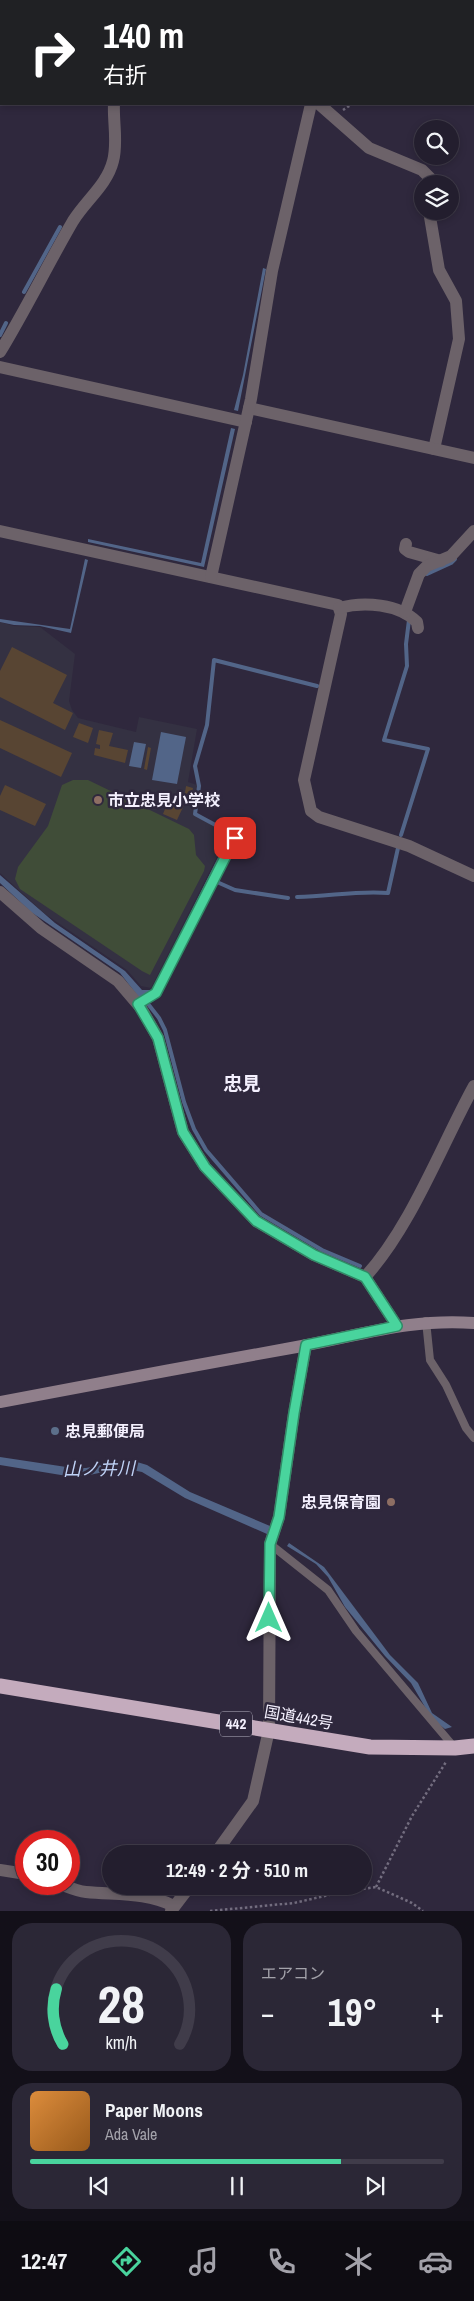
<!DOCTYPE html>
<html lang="ja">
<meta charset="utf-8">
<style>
:root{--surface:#231e2e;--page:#2b2736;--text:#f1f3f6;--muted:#a3a2aa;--line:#403c4a;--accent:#49d49d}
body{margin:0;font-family:"Archivo Narrow","Noto Sans JP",sans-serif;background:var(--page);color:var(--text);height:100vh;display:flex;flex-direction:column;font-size:19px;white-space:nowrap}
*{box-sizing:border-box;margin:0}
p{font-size:16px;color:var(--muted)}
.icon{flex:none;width:28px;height:28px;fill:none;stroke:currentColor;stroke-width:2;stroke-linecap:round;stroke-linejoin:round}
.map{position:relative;height:1911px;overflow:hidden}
.details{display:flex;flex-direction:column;gap:12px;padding:12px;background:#131019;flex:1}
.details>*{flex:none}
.guide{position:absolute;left:0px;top:0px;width:475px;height:105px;box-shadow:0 2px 8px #0003,0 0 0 1px var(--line);background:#202124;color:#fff;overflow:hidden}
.buttons{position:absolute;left:414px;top:120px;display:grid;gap:10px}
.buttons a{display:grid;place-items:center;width:45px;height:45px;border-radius:50%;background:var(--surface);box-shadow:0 2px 8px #0003,0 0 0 1px var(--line);font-size:25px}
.speed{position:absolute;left:15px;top:1830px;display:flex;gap:10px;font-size:25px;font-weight:700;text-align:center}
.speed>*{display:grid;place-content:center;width:65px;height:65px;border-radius:50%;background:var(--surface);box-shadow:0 2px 8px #0003,0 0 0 1px var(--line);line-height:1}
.speed .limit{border:8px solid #d22;background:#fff;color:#111}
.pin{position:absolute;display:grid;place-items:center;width:42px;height:42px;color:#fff;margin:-21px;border-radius:10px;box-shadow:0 2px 8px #0006}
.me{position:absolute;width:55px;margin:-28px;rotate:0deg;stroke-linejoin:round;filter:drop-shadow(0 0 4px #0008)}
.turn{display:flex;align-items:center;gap:18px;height:105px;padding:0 20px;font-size:22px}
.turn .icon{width:65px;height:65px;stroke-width:2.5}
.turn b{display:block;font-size:35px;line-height:42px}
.big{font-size:38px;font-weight:700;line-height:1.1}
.details .card{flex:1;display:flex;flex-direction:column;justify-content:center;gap:8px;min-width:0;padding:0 18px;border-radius:20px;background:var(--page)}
.details .dial{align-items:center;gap:0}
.dial svg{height:130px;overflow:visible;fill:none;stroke:var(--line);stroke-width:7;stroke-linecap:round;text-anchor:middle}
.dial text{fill:var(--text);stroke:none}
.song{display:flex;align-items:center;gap:15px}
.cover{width:60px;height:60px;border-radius:8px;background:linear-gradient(135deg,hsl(30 70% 55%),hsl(30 70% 35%))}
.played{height:5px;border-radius:2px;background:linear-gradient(90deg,var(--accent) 75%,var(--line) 75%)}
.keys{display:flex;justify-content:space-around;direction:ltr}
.heat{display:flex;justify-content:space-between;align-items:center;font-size:28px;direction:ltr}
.details .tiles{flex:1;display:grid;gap:12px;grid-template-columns:1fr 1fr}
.card:last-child{grid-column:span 2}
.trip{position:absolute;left:102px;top:1845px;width:270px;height:50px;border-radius:25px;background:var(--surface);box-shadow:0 2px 8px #0003,0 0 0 1px var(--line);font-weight:700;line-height:50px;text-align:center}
.dock{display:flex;height:80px;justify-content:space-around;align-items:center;background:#0e0c12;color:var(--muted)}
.dock .icon{width:35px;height:35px}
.dock .active{color:var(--accent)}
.dock b{font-size:22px;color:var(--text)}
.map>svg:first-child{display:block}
.education{fill:#343142}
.green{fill:#404d38}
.water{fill:#526588}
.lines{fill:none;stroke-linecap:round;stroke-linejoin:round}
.stream{stroke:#526588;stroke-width:4}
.building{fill:#584533}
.path{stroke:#736d7f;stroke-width:2.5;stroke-dasharray:2.5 2.5;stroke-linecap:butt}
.lane{stroke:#6c6269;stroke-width:8}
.street{stroke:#6c6269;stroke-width:12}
.secondary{stroke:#907f8b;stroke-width:12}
.highway{stroke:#c4abbd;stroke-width:15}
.route-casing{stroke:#2f8a66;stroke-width:12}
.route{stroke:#49d49d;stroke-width:9}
.education-dot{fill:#8d6e63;stroke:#2f283d;stroke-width:2}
.service-dot{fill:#5c6f8a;stroke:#2f283d;stroke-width:2}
.labels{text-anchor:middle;stroke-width:5;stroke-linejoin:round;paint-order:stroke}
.shield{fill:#2f283d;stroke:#b9b4c4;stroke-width:1}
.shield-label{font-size:15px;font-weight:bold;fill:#f4f0fe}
.poi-label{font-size:16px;font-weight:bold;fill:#f4f0fe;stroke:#2f283d;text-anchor:start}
.street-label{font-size:16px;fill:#f4f0fe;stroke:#2f283d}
.water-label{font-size:18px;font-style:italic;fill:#bfd2f6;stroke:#2f283d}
.quarter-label{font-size:19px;font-weight:bold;fill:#f4f0fe;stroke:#2f283d}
</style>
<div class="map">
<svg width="474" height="1911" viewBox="0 0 474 1911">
<rect width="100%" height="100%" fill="#2f283d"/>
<!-- education -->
<path class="education" d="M0,622L14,626L40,627L75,654L69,701L72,710L78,718L136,732L139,717L197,729L188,782L197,785L194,814L228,835L151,988L141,986L127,970L45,914L0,873Z"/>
<!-- green -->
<path class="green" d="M73,780H88L189,829L194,835L196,855L205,866L204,871L150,975L142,971L20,889L15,879L18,867L48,826L62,785Z"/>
<!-- water -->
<g class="water">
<path d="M263,268L266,269L238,411L234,410L243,375Z"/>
<path d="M231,428L235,429L204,567L88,542V539L201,563Z"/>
<path d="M85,559L88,560L71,633L40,626L14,625L0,622V619L70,629Z"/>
<path d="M161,732L186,737L177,784L152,780Z"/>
<path d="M134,742L146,744L141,768L129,766Z"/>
<path d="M0,875L55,923L125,971L142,990H151L141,1000L120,973L31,912L0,883Z"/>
<path d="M0,1457L73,1468H86L121,1461L137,1462L147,1465L190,1492L270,1526L267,1534L185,1498L142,1472L122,1468L85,1476H67L0,1465Z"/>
<path d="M289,1543L324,1567L390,1655L418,1683L432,1713L452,1727L445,1729L432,1719L411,1683L385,1656L345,1607L328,1577L316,1564L287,1546Z"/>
</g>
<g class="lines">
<!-- stream -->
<g class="stream">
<path d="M24,292L60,227"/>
<path d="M0,335L6,323"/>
<path d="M427,574L451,563L455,559"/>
<path d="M401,835L428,749L384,740L407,666L406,644L409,620"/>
<path d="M217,882L235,890L288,898"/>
<path d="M297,897C328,897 357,890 388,893L398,848"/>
<path d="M178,942L232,834L195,814L199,786L195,766L207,725L214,660L317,686"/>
<path d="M145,1000L159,1018L165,1030L184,1102L194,1129L206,1150L261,1214L322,1250L360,1266"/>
</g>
</g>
<!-- building -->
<g class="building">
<path d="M12,647L67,675L53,703L73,713L65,730L0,697V671Z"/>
<path d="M0,720L72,753L61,777L0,748Z"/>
<path d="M79,723L93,728L88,743L73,737Z"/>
<path d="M99,730L113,733L109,746L128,750L125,763L94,755L95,748L100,749V745L96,744Z"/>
<path d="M148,747L151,748L147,770L144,769Z"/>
<path d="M5,785L46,804L35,826L0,810V796Z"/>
<path d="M186,786L193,788L190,801L184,799Z"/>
<path d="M169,799L184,805L177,820L163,814Z"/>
</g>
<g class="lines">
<!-- path -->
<g class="path">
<path d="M343,110L352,104"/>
<path d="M376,1887L412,1816L446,1762"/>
<path d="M210,1911L294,1903L342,1892L376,1887L412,1903L423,1911"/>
</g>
<!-- lane -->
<g class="lane">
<path d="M138,1004L151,998L156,993L235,838"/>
<path d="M426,1321L430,1360L446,1385L466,1428L474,1438"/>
<path d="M270,1544L328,1590L356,1631L454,1747"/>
</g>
<!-- street -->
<g class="street">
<path d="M205,1V0"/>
<path d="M319,104L369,148L422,170L430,178V184"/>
<path d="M429,211L439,270L456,301L459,339L434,449"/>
<path d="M0,352C26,309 48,264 73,221C86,200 107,185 113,161C118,143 113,122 114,104"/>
<path d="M0,367L246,422"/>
<path d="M249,408L474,458"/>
<path d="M0,531L338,605L341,614L304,780L311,811L319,817L409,846L474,876"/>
<path d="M406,544L405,549L409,552L441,561"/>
<path d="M211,577L251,399L272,271L311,104"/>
<path d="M339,608C364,601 399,604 417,622L418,628"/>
<path d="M405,612L419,574L427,566L451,556L474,531"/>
<path d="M0,892L41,928L118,981L141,1008L158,1038L183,1132L205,1167L256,1221L314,1255L365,1277L397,1326"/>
<path d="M365,1277C411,1227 441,1146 474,1086"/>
<path d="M215,1854L253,1801L269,1730L270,1544L279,1517L294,1413L306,1345"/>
<path d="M0,1870L26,1874"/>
<path d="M60,1884C68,1887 77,1891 86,1892C117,1895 146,1892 174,1906"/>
<path d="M171,1911L190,1886"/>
</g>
<!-- secondary -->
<path class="secondary" d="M0,1402C101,1383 201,1364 302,1346C361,1335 413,1318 474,1323"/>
<!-- highway -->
<path class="highway" d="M0,1686L370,1747L455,1748L474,1746"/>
</g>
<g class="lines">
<!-- route casing -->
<g class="route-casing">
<path id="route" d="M235,838L156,993L138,1004L158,1038L183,1132L205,1167L256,1221L314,1255L365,1277L397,1326L306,1345L294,1413L279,1517L270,1544L269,1618"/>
</g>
<!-- route -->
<use href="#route" class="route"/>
</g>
<!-- markers -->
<g class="education-dot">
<circle cx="98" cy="800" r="5"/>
<circle cx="391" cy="1502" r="5"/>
</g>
<circle class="service-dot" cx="55" cy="1431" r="5"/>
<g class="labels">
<!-- shield labels -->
<rect class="shield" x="220" y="1711.5" width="32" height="25" rx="4"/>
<g class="shield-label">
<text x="236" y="1729">442</text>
</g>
<!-- poi labels -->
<g class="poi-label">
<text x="108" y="806">市立忠見小学校</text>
<text x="65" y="1437">忠見郵便局</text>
<text x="381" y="1508" text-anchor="end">忠見保育園</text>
</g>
<!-- street labels -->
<g class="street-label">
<text transform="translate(299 1717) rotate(10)" y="6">国道442号</text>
</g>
<!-- water labels -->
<g class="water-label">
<text transform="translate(99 1469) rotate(-1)" y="6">山ノ井川</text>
</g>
<!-- quarter labels -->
<g class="quarter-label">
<text x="242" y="1090">忠見</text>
</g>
</g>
</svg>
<div class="buttons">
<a><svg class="icon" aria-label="search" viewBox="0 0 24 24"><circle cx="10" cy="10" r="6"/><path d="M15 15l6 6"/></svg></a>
<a><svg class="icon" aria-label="layers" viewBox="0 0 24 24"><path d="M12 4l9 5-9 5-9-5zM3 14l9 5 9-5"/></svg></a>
</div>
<div class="speed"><div class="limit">30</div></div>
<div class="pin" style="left:235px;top:838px;background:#d93025"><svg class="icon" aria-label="arrive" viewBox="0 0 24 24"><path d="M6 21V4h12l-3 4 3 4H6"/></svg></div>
<svg class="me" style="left:269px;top:1618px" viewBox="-20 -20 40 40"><path d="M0-17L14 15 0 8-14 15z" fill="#49d49d" stroke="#fff" stroke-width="4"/></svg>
<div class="trip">12:49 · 2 分 · 510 m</div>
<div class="guide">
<div class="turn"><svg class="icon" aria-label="right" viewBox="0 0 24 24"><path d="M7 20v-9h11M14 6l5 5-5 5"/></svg><div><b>140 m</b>右折</div></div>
</div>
</div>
<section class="details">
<div class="tiles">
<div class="card dial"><svg viewBox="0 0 100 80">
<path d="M14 69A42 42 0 1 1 86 69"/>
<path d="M14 69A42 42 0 0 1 10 35" stroke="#49d49d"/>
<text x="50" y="56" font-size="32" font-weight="700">28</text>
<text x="50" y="72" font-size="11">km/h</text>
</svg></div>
<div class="card"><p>エアコン</p>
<div class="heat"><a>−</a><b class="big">19°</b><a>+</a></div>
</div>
<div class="card">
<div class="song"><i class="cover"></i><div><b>Paper Moons</b><p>Ada Vale</p></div></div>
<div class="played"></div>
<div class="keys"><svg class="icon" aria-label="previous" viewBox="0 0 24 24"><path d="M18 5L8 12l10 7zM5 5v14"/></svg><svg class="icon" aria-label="pause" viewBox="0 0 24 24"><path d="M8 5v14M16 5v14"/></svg><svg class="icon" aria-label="next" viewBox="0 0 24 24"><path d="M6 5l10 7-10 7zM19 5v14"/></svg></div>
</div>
</div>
</section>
<nav class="dock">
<b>12:47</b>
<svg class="icon active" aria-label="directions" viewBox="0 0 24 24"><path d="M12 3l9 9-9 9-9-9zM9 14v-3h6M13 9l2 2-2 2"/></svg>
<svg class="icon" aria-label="music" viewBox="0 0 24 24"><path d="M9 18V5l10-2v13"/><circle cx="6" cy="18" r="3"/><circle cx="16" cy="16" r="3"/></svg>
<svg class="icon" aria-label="phone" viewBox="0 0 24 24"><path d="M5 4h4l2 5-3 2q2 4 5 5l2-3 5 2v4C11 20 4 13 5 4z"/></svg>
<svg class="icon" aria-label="climate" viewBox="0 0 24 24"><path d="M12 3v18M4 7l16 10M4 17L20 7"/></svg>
<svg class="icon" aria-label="car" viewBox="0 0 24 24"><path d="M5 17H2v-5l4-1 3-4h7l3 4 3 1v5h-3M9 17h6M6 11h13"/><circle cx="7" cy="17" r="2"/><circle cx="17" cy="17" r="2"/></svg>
</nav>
